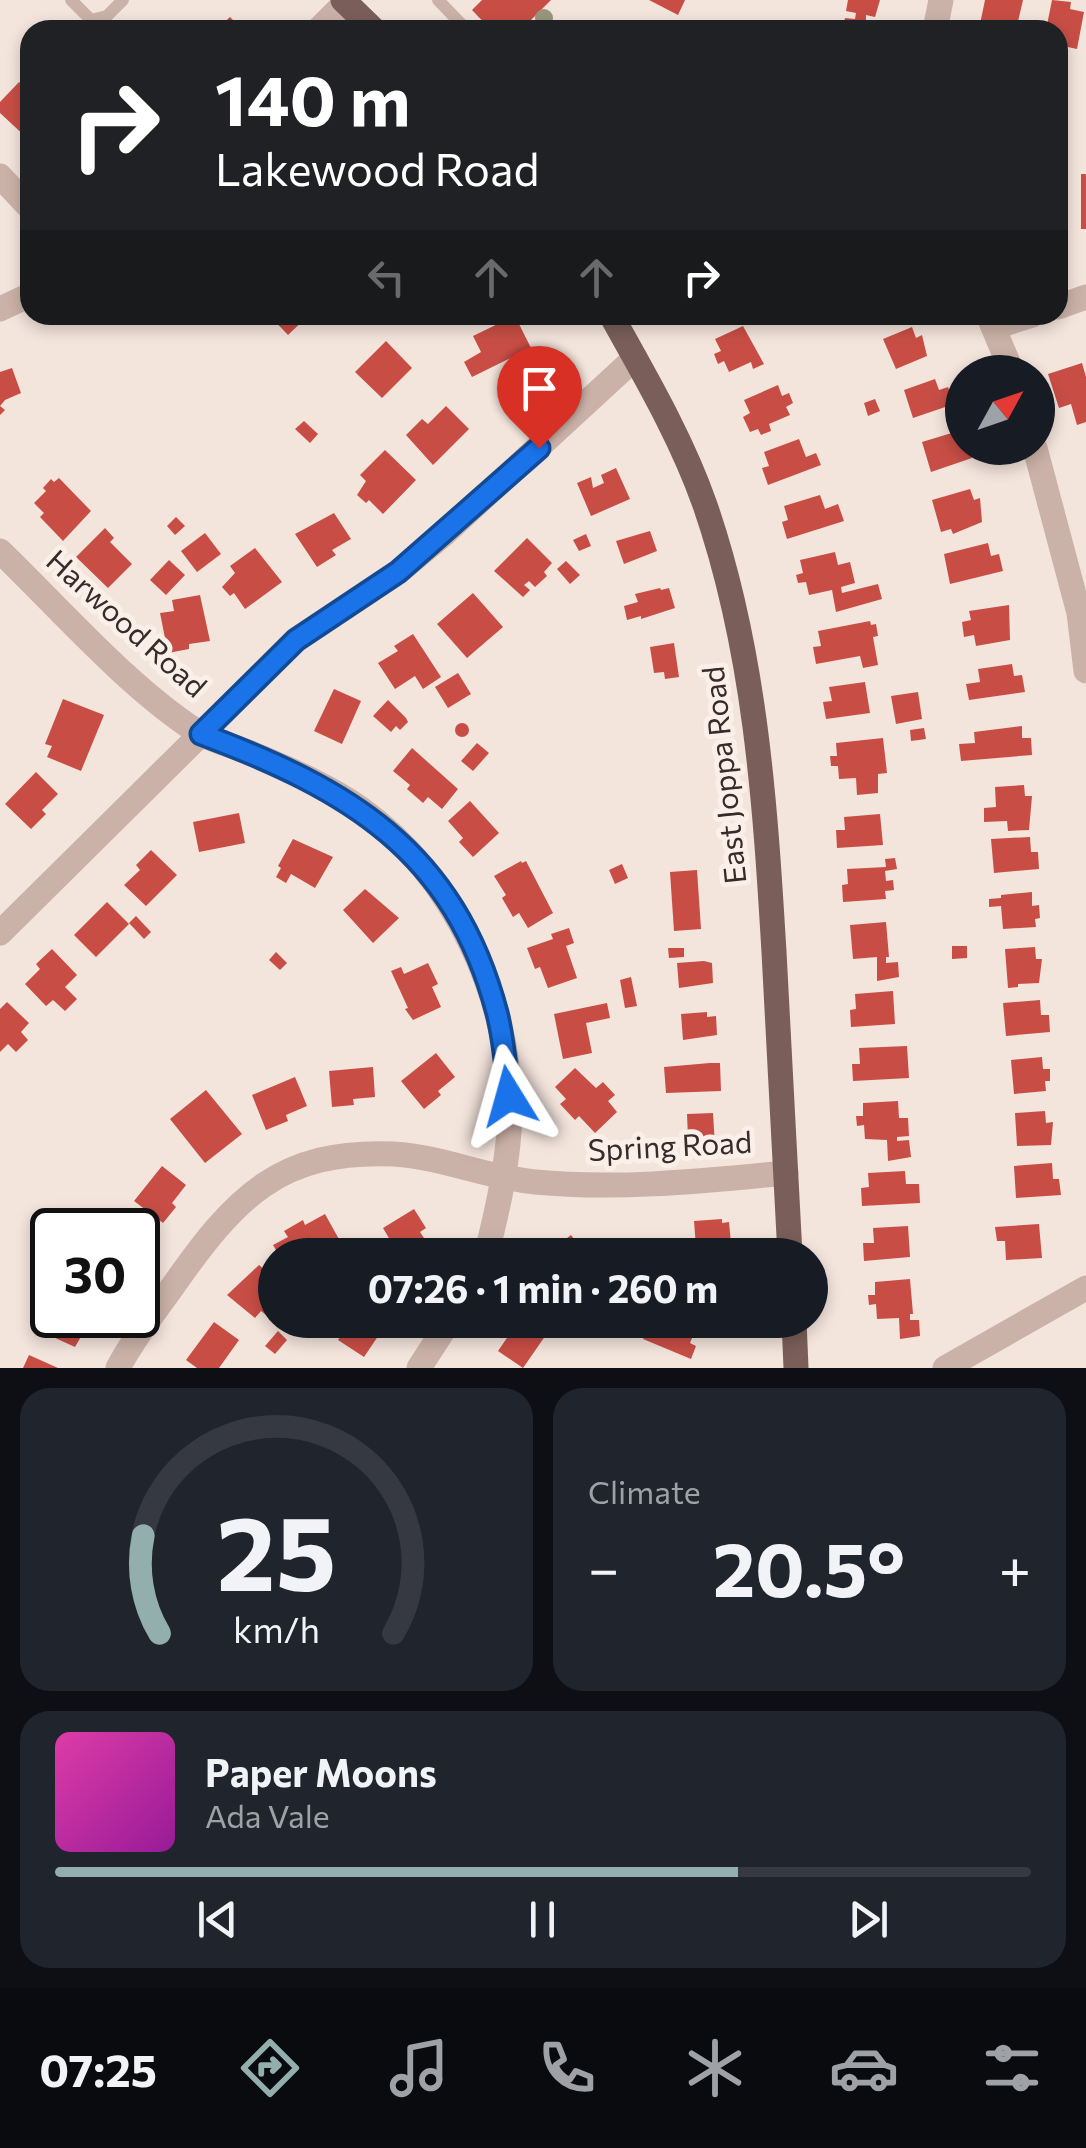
<!DOCTYPE html>
<meta charset="utf-8">
<style>
:root{--surface:#171b24;--page:#20242c;--text:#f1f3f6;--muted:#9ea1a6;--line:#363941;--accent:#92aead}
body{margin:0;font-family:Commissioner,sans-serif;background:var(--page);color:var(--text);height:100vh;display:flex;flex-direction:column;font-size:38px;white-space:nowrap}
*{box-sizing:border-box;margin:0}
p{font-size:32px;color:var(--muted)}
.icon{flex:none;width:55px;height:55px;fill:none;stroke:currentColor;stroke-width:2;stroke-linecap:round;stroke-linejoin:round}
.map{position:relative;height:1368px;overflow:hidden}
.side{display:flex;flex-direction:column;gap:20px;padding:20px;background:#0d0f14;flex:1}
.side>*{flex:none}
.top-card{position:absolute;left:20px;top:20px;width:1048px;height:305px;border-radius:30px;box-shadow:0 5px 15px #0003;background:#202124;color:#fff;overflow:hidden}
.needle{width:65px;rotate:50deg}
.buttons{position:absolute;left:945px;top:355px;display:grid;gap:20px}
.buttons a{display:grid;place-items:center;width:110px;height:110px;border-radius:50%;background:var(--surface);box-shadow:0 5px 15px #0003;font-size:50px}
.speed{position:absolute;left:30px;top:1208px;display:flex;gap:20px;font-size:50px;font-weight:700;text-align:center}
.speed>*{display:grid;place-content:center;width:130px;height:130px;border-radius:50%;background:var(--surface);box-shadow:0 5px 15px #0003;line-height:1}
.speed .limit{border:5px solid #111;border-radius:15px;background:#fff;color:#111}
.pin{position:absolute;display:grid;place-items:center;width:85px;height:85px;color:#fff;margin:-102px -42px;border-radius:50% 50% 50% 0;rotate:-45deg;box-shadow:0 0 10px #0007}
.pin .icon{rotate:45deg}
.me{position:absolute;width:110px;margin:-55px;rotate:352deg;stroke-linejoin:round;filter:drop-shadow(0 0 8px #0008)}
.turn{display:flex;align-items:center;gap:35px;height:210px;padding:0 30px;font-size:45px}
.turn .icon{width:130px;height:130px;stroke-width:2.5}
.turn b{display:block;font-size:70px;line-height:85px}
.lanes{display:flex;align-items:center;height:95px;padding:0 30px;background:#0003;justify-content:center;gap:50px;direction:ltr}
.lanes .off{opacity:.35}
.big{font-size:75px;font-weight:700;line-height:1.1}
.side .tile{flex:1;display:flex;flex-direction:column;justify-content:center;gap:15px;min-width:0;padding:0 35px;border-radius:30px;background:var(--page)}
.side .dial{align-items:center;gap:0}
.dial svg{height:260px;overflow:visible;fill:none;stroke:var(--line);stroke-width:7;stroke-linecap:round;text-anchor:middle}
.dial text{fill:var(--text);stroke:none}
.song{display:flex;align-items:center;gap:30px}
.cover{width:120px;height:120px;border-radius:15px;background:linear-gradient(135deg,hsl(320 70% 55%),hsl(300 70% 35%))}
.played{height:10px;border-radius:5px;background:linear-gradient(90deg,var(--accent) 70%,var(--line) 70%)}
.keys{display:flex;justify-content:space-around;direction:ltr}
.heat{display:flex;justify-content:space-between;align-items:center;font-size:55px;direction:ltr}
.side .tiles{flex:1;display:grid;gap:20px;grid-template-columns:1fr 1fr}
.tile:last-child{grid-column:span 2}
.trip{position:absolute;left:258px;top:1238px;width:570px;height:100px;border-radius:50px;background:var(--surface);box-shadow:0 5px 15px #0003;font-weight:700;line-height:100px;text-align:center}
.menu{display:flex;height:160px;justify-content:space-around;align-items:center;background:#090b0e;color:var(--muted)}
.menu .icon{width:70px;height:70px}
.menu .active{color:var(--accent)}
.menu b{font-size:45px;color:var(--text)}
.map>svg:first-child{display:block}
.building{fill:#c84e45}
.lines{fill:none;stroke-linecap:round;stroke-linejoin:round}
.service{stroke:#cbb2a8;stroke-width:12}
.minor{stroke:#cbb2a8;stroke-width:25}
.primary{stroke:#7a5e59;stroke-width:25}
.tree{fill:#98967b}
.route-casing{stroke:#114b97;stroke-width:25}
.route{stroke:#1a73e8;stroke-width:18}
.labels{text-anchor:middle;stroke-width:10;stroke-linejoin:round;paint-order:stroke}
.street-label{font-size:30px;fill:#382b28;stroke:#faefe9}
</style>
<div class="map">
<svg width="1086" height="1368" viewBox="0 0 1086 1368">
<rect width="100%" height="100%" fill="#f3e4dc"/>
<!-- building -->
<g class="building">
<path d="M482,0H551L521,30H491L472,10Z"/>
<path d="M649,0H685L678,15Z"/>
<path d="M848,0H880L875,17L866,15V30H843L845,18L855,19L856,13L846,11Z"/>
<path d="M985,0H1023L1016,30L992,27V30H986L987,25L980,24Z"/>
<path d="M1052,0L1071,2L1070,9L1084,12L1077,49L1058,45V30H1046Z"/>
<path d="M230,17L237,24L242,20L251,30H216Z"/>
<path d="M19,82L27,89L30,86L28,139L0,113V102Z"/>
<path d="M1058,123L1068,125L1064,145L1058,144Z"/>
<rect x="1081" y="174" width="5" height="55"/>
<path d="M269,315H309L288,335Z"/>
<path d="M510,318H516L531,348L472,377L464,362L481,352L473,336Z"/>
<path d="M743,326L764,364L753,369L751,362L729,372L724,361L718,364L714,354L721,351L715,339Z"/>
<path d="M912,327L916,338L922,335L927,356L896,369L883,339Z"/>
<path d="M386,341L412,368L382,398L355,372Z"/>
<path d="M1082,363L1086,377V422L1077,425L1071,404L1059,408L1048,374Z"/>
<path d="M12,368L21,393L5,400L0,406L5,410L0,415V372Z"/>
<path d="M935,379L939,390L948,387L954,404L913,418L904,390Z"/>
<path d="M778,385L782,396L789,393L793,403L786,407L790,415L769,424L771,431L761,435L758,429L750,432L743,417L750,413L744,400Z"/>
<path d="M875,399L880,411L868,416L864,403Z"/>
<path d="M446,406L469,429L433,465L406,435L422,419L428,424Z"/>
<path d="M304,421L318,434L310,443L295,429Z"/>
<path d="M955,432L959,443L969,448L972,458L931,472L922,442Z"/>
<path d="M799,439L806,457L816,453L821,465L768,485L762,468L769,466L764,452Z"/>
<path d="M385,450L416,480L383,514L369,500L366,503L357,495L366,481L360,475Z"/>
<path d="M616,468L630,499L591,516L577,483L591,477L593,488L604,483L601,475Z"/>
<path d="M59,478L91,511L63,541L40,517L44,513L34,503L46,491L43,488L51,479L54,482Z"/>
<path d="M970,489L974,500L980,498L982,522L953,534L951,529L941,532L932,500Z"/>
<path d="M820,495L825,509L838,504L844,521L787,539L782,522L788,520L784,506Z"/>
<path d="M334,513L351,539L332,550L336,555L317,567L295,534Z"/>
<path d="M176,517L185,526L175,535L167,526Z"/>
<path d="M105,528L114,538L110,542L132,564L108,588L76,557Z"/>
<path d="M650,531L657,551L624,564L616,541Z"/>
<path d="M205,533L221,554L197,572L181,551Z"/>
<path d="M586,534L591,546L579,551L573,540Z"/>
<path d="M527,538L552,563L544,572L547,576L535,587L529,581L524,585L530,590L523,597L494,571Z"/>
<path d="M988,543L991,556L999,554L1003,571L950,584L944,554Z"/>
<path d="M255,548L282,582L245,609L234,593L230,596L222,587L235,573L230,566Z"/>
<path d="M835,552L838,565L850,562L855,583L841,587L842,593L878,584L882,599L836,612L832,590L809,595L806,582L798,583L796,575L803,573L800,560Z"/>
<path d="M169,560L185,575L166,595L150,580Z"/>
<path d="M566,561L580,575L570,584L557,569Z"/>
<path d="M660,588L661,590L669,588L675,608L641,619V616L627,620L624,606L638,602L635,594Z"/>
<path d="M473,593L503,627L467,658L437,624Z"/>
<path d="M200,595L210,641L189,644V649L168,653L160,613L174,611L172,600Z"/>
<path d="M1009,605L1010,640L976,646L974,635L964,637L962,622L971,620L969,611Z"/>
<path d="M870,621L871,625L876,624L878,636L873,637L878,665L863,668L860,656L816,664L813,647L821,646L818,631Z"/>
<path d="M413,634L441,677L423,689L415,676L395,689L378,663L398,651L394,646Z"/>
<path d="M674,643L679,677L665,679L664,672L654,673L650,647Z"/>
<path d="M1012,664L1014,676L1022,675L1025,692L969,700L966,684L980,682L978,669Z"/>
<path d="M458,673L471,694L448,708L435,687Z"/>
<path d="M865,682L870,713L826,719L823,702L832,701L829,687Z"/>
<path d="M334,689L361,701L342,744L314,731Z"/>
<path d="M918,692L922,719L896,724L891,696Z"/>
<path d="M63,699L104,715L81,771L47,757L52,746L45,744Z"/>
<path d="M388,700L406,718L408,722L400,730L396,726L391,732L373,716Z"/>
<circle cx="462" cy="730" r="7"/>
<path d="M1022,726V738H1031L1032,755L961,761L959,744L975,743L974,732Z"/>
<path d="M924,728L926,739L911,741L910,730Z"/>
<path d="M883,738L887,773L878,774V793L857,795L856,778L839,779L838,766H831L830,756H837L836,743Z"/>
<path d="M477,743L489,753L473,771L461,761Z"/>
<path d="M412,748L458,789L442,809L428,797L423,803L407,789L410,785L393,771Z"/>
<path d="M36,772L58,794L42,810L46,814L31,829L5,804Z"/>
<path d="M1024,785L1025,796H1032L1029,830L1008,831L1007,821L984,822V808L996,807L995,787Z"/>
<path d="M470,801L499,833L473,857L459,842L463,838L448,821Z"/>
<path d="M239,813L245,843L199,852L193,822Z"/>
<path d="M880,814L883,845L837,848L836,830H845L844,817Z"/>
<path d="M1030,837L1031,852H1038L1039,869L994,873L991,839Z"/>
<path d="M293,839L333,857L315,888L291,874L286,883L276,877L281,868L278,866Z"/>
<path d="M151,850L177,875L146,906L124,885L140,870L136,865Z"/>
<path d="M895,858L897,869L885,871L886,881L893,880L894,890L885,891L886,899L843,902L842,885L848,884L847,869L886,867L885,859Z"/>
<path d="M521,861L522,863L526,861L553,913L528,928L519,913L513,917L502,898L506,895L494,876Z"/>
<path d="M622,864L628,878L615,884L609,870Z"/>
<path d="M697,870L701,929L674,931L670,872Z"/>
<path d="M365,889L399,918L373,943L343,910Z"/>
<path d="M1032,892V906L1039,905L1040,918L1035,919L1036,927L1003,929L1001,906L989,907V899L1001,898V895Z"/>
<path d="M107,902L129,924L96,957L74,935Z"/>
<path d="M136,916L151,932L144,939L129,923Z"/>
<path d="M886,922L889,957H886V963L898,962L899,977L877,981V957L853,959L850,925Z"/>
<path d="M569,928L574,943L566,946L577,978L548,988L540,967L535,969L527,948L553,939L551,934Z"/>
<path d="M952,946H967V958L952,959Z"/>
<path d="M1035,947L1036,959H1042L1039,983L1018,984V987L1008,988L1005,949Z"/>
<path d="M668,948H684V957L669,958Z"/>
<path d="M52,949L77,975L65,987L77,999L65,1011L53,1000L46,1006L25,984L40,969L36,964Z"/>
<path d="M276,952L287,963L280,970L269,960Z"/>
<path d="M704,961L712,963L713,983L679,988L677,963Z"/>
<path d="M428,963L438,984L432,987L441,1007L413,1020L405,1009L408,1008L391,971L401,967L404,974Z"/>
<path d="M631,977L637,1006L625,1008L620,980Z"/>
<path d="M893,991L895,1024L851,1027L850,1010L856,1009L855,994Z"/>
<path d="M1040,1000L1041,1015H1049L1050,1032L1006,1036L1003,1003Z"/>
<path d="M7,1002L29,1023L21,1032L28,1040L16,1052L8,1044L0,1052V1009Z"/>
<path d="M607,1003L610,1018L586,1023L592,1053L563,1059L554,1014Z"/>
<path d="M707,1012V1017L716,1016L717,1035L683,1040L681,1014Z"/>
<path d="M907,1046L909,1078L853,1081L852,1064H860L859,1048Z"/>
<path d="M436,1053L455,1077L438,1091L441,1095L424,1109L401,1081Z"/>
<path d="M1042,1057L1043,1069H1050V1081H1045L1046,1091L1014,1094L1011,1060Z"/>
<path d="M710,1063H720L721,1091L666,1093L664,1067Z"/>
<path d="M373,1067L375,1097L353,1099L354,1105L332,1107L329,1071Z"/>
<path d="M575,1068L596,1088L603,1082L615,1095L608,1101L617,1112L595,1133L579,1116L575,1120L560,1104L566,1099L555,1087Z"/>
<path d="M295,1077L307,1106L286,1115L288,1121L266,1130L252,1095Z"/>
<path d="M206,1090L242,1134L205,1163L170,1119Z"/>
<path d="M898,1101L899,1118H908L909,1136L897,1137V1141L909,1140L911,1157L888,1161L887,1140L865,1139L864,1125L857,1126L856,1116H863V1103Z"/>
<path d="M1045,1111L1046,1123L1053,1122L1051,1145L1017,1146L1015,1113Z"/>
<path d="M713,1113L715,1146L699,1147V1138L688,1139L687,1114Z"/>
<path d="M1052,1163L1053,1179H1059L1061,1195L1016,1198L1014,1166Z"/>
<path d="M162,1166L186,1185L172,1203L176,1207L163,1223L134,1201Z"/>
<path d="M905,1171L906,1184H919L920,1203L862,1206L861,1188L869,1187L868,1173Z"/>
<path d="M414,1209L426,1228L420,1232L432,1250L424,1255H399L383,1228Z"/>
<path d="M70,1210L78,1215L67,1230L60,1226Z"/>
<path d="M325,1214L345,1250L337,1255H279L273,1245L288,1237L284,1231L303,1220L305,1225Z"/>
<path d="M722,1219V1223L729,1222L731,1243L696,1247L694,1221Z"/>
<path d="M1039,1224L1042,1258L1006,1260L1005,1241H997L995,1227Z"/>
<path d="M908,1226L910,1257L864,1261L863,1243H874L873,1228Z"/>
<path d="M571,1235L586,1255H552L557,1251L554,1248Z"/>
<path d="M259,1265L275,1278V1315L271,1319L261,1311L255,1318L227,1295Z"/>
<path d="M910,1279L913,1314H910V1320H919L920,1336L900,1339L899,1318L877,1319L876,1304L869,1305L868,1295H875V1282Z"/>
<path d="M52,1315H87L81,1325L86,1328L75,1347L42,1332Z"/>
<path d="M352,1320H389L364,1357L338,1340Z"/>
<path d="M513,1320H531L548,1332L523,1368L498,1351L511,1332L507,1329Z"/>
<path d="M658,1320L694,1333L690,1343L696,1346L691,1359L643,1339L647,1327L654,1330Z"/>
<path d="M214,1322L239,1340L219,1368H197L186,1360Z"/>
<path d="M278,1331L287,1340L275,1354L265,1346Z"/>
<path d="M29,1355L58,1368H23Z"/>
</g>
<g class="lines">
<!-- service -->
<g class="service">
<path d="M71,0L91,20L107,16L123,0"/>
<path d="M438,0L467,30"/>
</g>
<!-- minor -->
<g class="minor">
<path d="M318,30L346,2"/>
<path d="M935,30L941,0"/>
<path d="M0,176L30,208"/>
<path d="M1058,307L1086,297"/>
<path d="M0,309L30,295"/>
<path d="M988,315L1012,372"/>
<path d="M995,327L1032,315"/>
<path d="M1035,448L1079,613L1086,671"/>
<path d="M0,551C61,610 126,685 196,731C213,742 235,746 253,754C289,769 329,786 361,809C455,877 510,998 510,1113C509,1160 498,1209 486,1255"/>
<path d="M0,933L296,640L398,572L444,534L635,358"/>
<path d="M118,1368C133,1339 154,1313 173,1286C235,1198 279,1149 394,1154C442,1157 488,1178 535,1182C619,1190 702,1181 786,1173"/>
<path d="M419,1368L450,1320"/>
<path d="M945,1368L1086,1288"/>
</g>
<!-- primary -->
<g class="primary">
<path d="M343,0L374,30"/>
<path d="M611,315C645,376 682,439 705,505C755,650 765,800 774,952C779,1053 785,1154 790,1255"/>
<path d="M794,1320L796,1368"/>
</g>
</g>
<!-- trees -->
<circle class="tree" cx="544" cy="18" r="9"/>
<g class="lines">
<!-- route casing -->
<g class="route-casing">
<path id="route" d="M509,1096C506,1069 504,1040 497,1013C454,850 348,789 201,734L296,640L398,572L539,448"/>
</g>
<!-- route -->
<use href="#route" class="route"/>
</g>
<g class="labels">
<!-- street labels -->
<g class="street-label">
<text transform="translate(126 624) rotate(42)" y="10">Harwood Road</text>
<text transform="translate(725 775) rotate(-96)" y="10">East Joppa Road</text>
<text transform="translate(670 1147) rotate(-3)" y="10">Spring Road</text>
</g>
</g>
</svg>
<div class="buttons">
<a><svg class="needle" viewBox="-14 -14 28 28"><path d="M0-13l5 13h-10z" fill="#e53935"/><path d="M0 13l5-13h-10z" fill="#9ea1a6"/></svg></a>
</div>
<div class="speed"><div class="limit">30</div></div>
<div class="pin" style="left:539px;top:448px;background:#d93025"><svg class="icon" aria-label="arrive" viewBox="0 0 24 24"><path d="M6 21V4h12l-3 4 3 4H6"/></svg></div>
<svg class="me" style="left:509px;top:1096px" viewBox="-20 -20 40 40"><path d="M0-17L14 15 0 8-14 15z" fill="#1a73e8" stroke="#fff" stroke-width="4"/></svg>
<div class="trip">07:26 · 1 min · 260 m</div>
<div class="top-card">
<div class="turn"><svg class="icon" aria-label="right" viewBox="0 0 24 24"><path d="M7 20v-9h11M14 6l5 5-5 5"/></svg><div><b>140 m</b>Lakewood Road</div></div>
<div class="lanes"><svg class="icon off" aria-label="left" viewBox="0 0 24 24"><path d="M17 20v-9H6M10 6l-5 5 5 5"/></svg><svg class="icon off" aria-label="ahead" viewBox="0 0 24 24"><path d="M12 20V5M6 11l6-6 6 6"/></svg><svg class="icon off" aria-label="ahead" viewBox="0 0 24 24"><path d="M12 20V5M6 11l6-6 6 6"/></svg><svg class="icon" aria-label="right" viewBox="0 0 24 24"><path d="M7 20v-9h11M14 6l5 5-5 5"/></svg></div>
</div>
</div>
<section class="side">
<div class="tiles">
<div class="tile dial"><svg viewBox="0 0 100 80">
<path d="M14 69A42 42 0 1 1 86 69"/>
<path d="M14 69A42 42 0 0 1 9 39" stroke="#92aead"/>
<text x="50" y="56" font-size="32" font-weight="700">25</text>
<text x="50" y="72" font-size="11">km/h</text>
</svg></div>
<div class="tile"><p>Climate</p>
<div class="heat"><a>−</a><b class="big">20.5°</b><a>+</a></div>
</div>
<div class="tile">
<div class="song"><i class="cover"></i><div><b>Paper Moons</b><p>Ada Vale</p></div></div>
<div class="played"></div>
<div class="keys"><svg class="icon" aria-label="previous" viewBox="0 0 24 24"><path d="M18 5L8 12l10 7zM5 5v14"/></svg><svg class="icon" aria-label="pause" viewBox="0 0 24 24"><path d="M8 5v14M16 5v14"/></svg><svg class="icon" aria-label="next" viewBox="0 0 24 24"><path d="M6 5l10 7-10 7zM19 5v14"/></svg></div>
</div>
</div>
</section>
<nav class="menu">
<b>07:25</b>
<svg class="icon active" aria-label="directions" viewBox="0 0 24 24"><path d="M12 3l9 9-9 9-9-9zM9 14v-3h6M13 9l2 2-2 2"/></svg>
<svg class="icon" aria-label="music" viewBox="0 0 24 24"><path d="M9 18V5l10-2v13"/><circle cx="6" cy="18" r="3"/><circle cx="16" cy="16" r="3"/></svg>
<svg class="icon" aria-label="phone" viewBox="0 0 24 24"><path d="M5 4h4l2 5-3 2q2 4 5 5l2-3 5 2v4C11 20 4 13 5 4z"/></svg>
<svg class="icon" aria-label="climate" viewBox="0 0 24 24"><path d="M12 3v18M4 7l16 10M4 17L20 7"/></svg>
<svg class="icon" aria-label="car" viewBox="0 0 24 24"><path d="M5 17H2v-5l4-1 3-4h7l3 4 3 1v5h-3M9 17h6M6 11h13"/><circle cx="7" cy="17" r="2"/><circle cx="17" cy="17" r="2"/></svg>
<svg class="icon" aria-label="filters" viewBox="0 0 24 24"><path d="M4 7h16M4 17h16"/><circle cx="9" cy="7" r="2"/><circle cx="15" cy="17" r="2"/></svg>
</nav>
